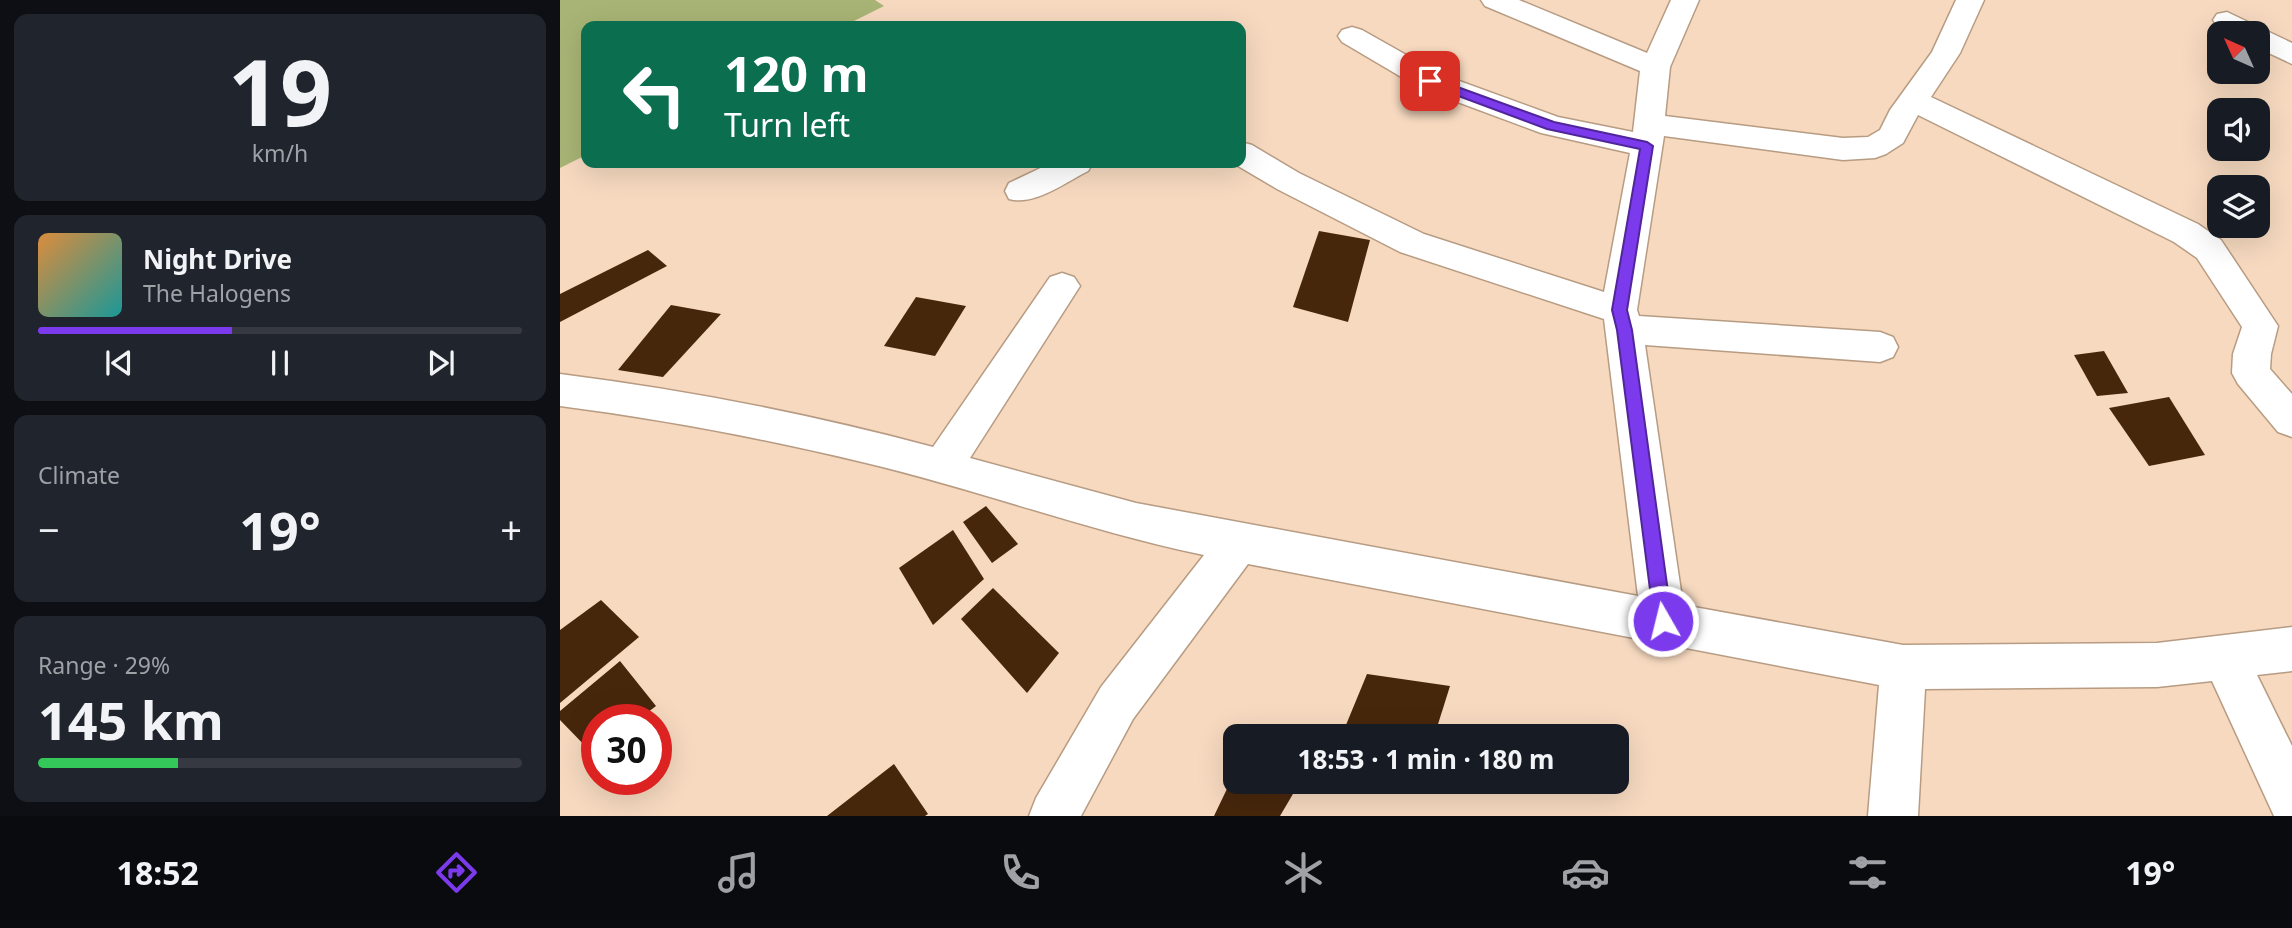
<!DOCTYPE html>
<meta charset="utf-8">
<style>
:root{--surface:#171b24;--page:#20242c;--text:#f1f3f6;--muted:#9ea1a6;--line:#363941;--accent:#7c3aed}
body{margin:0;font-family:"Noto Sans",sans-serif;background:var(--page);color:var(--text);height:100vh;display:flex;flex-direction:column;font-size:26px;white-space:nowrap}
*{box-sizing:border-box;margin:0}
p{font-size:23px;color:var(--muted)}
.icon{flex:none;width:38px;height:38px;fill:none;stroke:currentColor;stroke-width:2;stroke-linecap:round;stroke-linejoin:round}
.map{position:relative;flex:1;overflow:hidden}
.side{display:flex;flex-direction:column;gap:14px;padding:14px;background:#0d0f14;width:560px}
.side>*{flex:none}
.guide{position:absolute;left:21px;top:21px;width:665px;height:147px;border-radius:14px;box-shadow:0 7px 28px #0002;background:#0b6e4f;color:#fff;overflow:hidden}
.needle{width:46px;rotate:315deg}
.fabs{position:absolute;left:1647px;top:21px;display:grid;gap:14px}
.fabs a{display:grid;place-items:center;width:63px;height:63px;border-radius:14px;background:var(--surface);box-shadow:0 7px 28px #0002;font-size:35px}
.speed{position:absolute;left:21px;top:704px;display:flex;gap:14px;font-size:35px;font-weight:700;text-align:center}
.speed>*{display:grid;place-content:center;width:91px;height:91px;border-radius:50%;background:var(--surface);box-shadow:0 7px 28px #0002;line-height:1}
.speed .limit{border:10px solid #d22;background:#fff;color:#111}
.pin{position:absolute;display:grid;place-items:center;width:60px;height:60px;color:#fff;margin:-30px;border-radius:14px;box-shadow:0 4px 10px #0006}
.me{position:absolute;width:77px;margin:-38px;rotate:352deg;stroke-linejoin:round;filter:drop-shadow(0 0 5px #0008)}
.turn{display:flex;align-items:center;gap:24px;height:147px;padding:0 28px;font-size:32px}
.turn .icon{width:91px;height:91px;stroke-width:2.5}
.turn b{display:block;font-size:49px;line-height:60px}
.big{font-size:52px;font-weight:700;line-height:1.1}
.side .tile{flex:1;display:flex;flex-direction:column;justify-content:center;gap:10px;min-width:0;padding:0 24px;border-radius:14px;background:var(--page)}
.side .dial{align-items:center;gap:0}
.dial b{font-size:91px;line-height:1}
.song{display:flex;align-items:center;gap:21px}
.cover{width:84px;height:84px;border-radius:10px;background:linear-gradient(135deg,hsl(30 70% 55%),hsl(180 70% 35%))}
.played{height:7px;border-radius:4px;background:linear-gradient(90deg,var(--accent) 40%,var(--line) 40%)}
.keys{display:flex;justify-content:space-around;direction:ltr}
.heat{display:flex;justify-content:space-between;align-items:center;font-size:38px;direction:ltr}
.charge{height:10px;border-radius:5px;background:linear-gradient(90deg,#34c759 29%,var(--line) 0)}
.trip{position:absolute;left:663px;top:724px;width:406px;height:70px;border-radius:14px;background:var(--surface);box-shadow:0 7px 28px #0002;font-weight:700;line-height:70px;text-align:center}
.tab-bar{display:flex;height:112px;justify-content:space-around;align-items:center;background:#090b0e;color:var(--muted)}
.tab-bar .icon{width:49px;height:49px}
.tab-bar .active{color:var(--accent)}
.tab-bar b{font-size:32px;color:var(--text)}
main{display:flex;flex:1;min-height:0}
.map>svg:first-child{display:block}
.green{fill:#a8b475}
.building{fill:#47270c}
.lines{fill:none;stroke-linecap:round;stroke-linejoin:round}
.minor-casing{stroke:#b79c83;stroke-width:3}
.minor{fill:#fff;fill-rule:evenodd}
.route{fill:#7c3aed;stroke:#51269a;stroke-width:2}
</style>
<main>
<section class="side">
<div class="tile dial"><b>19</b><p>km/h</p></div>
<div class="tile">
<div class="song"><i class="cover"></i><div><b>Night Drive</b><p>The Halogens</p></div></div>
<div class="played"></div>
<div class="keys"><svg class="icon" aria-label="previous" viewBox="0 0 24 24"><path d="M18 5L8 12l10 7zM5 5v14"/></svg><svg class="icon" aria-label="pause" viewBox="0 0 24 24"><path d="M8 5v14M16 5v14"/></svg><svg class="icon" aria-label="next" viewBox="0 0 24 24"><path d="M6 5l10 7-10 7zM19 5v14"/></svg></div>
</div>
<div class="tile"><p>Climate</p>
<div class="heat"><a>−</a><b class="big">19°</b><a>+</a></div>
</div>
<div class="tile"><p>Range · 29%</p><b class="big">145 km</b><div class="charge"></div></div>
</section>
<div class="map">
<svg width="1732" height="816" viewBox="0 0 1732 816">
<rect width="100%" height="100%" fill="#f6d9bf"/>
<!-- green -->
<path class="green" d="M0,0H315L324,6L284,26H26V155L0,168Z"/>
<!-- building -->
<g class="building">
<path d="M759,231L810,240L788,322L733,307Z"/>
<path d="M88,250L107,266L0,322V294Z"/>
<path d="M356,297L406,306L375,356L324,346Z"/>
<path d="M111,305L161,314L103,377L58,370Z"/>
<path d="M1544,351L1568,393L1537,396L1514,355Z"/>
<path d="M1609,397L1645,455L1589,466L1549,408Z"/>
<path d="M426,506L458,544L432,563L403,522Z"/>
<path d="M393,530L424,579L373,625L339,568Z"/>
<path d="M433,588L499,653L467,693L401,619Z"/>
<path d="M41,600L79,637L0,703V630Z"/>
<path d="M60,661L96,706L79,719H37V753L34,755L0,720V711Z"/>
<path d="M807,674L890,686L874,737H781Z"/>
<path d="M334,764L368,814L365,816H267Z"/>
<path d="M676,770V782H740L720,816H654Z"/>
</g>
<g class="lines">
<!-- minor casing -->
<g class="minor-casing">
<g id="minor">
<path d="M921,0H959L1087,53L1111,0H1139L1110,67L1105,116L1283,138L1308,137L1320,130L1330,110L1372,52L1396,0H1424L1400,53L1371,97L1638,224L1661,240L1718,326L1711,354L1710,369L1732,394V437L1718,432L1678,384L1672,373L1673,354L1682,327L1637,258L1614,242L1358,115L1343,143L1326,154L1315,158L1283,160L1104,136L1077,310L1079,316L1320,332L1333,337L1338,347L1333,357L1320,362L1085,345L1123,605L1343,645L1597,643L1732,627V671L1697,675L1732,746V816H1714L1652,681L1597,687L1365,689L1358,816H1308L1319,685L688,564L573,719L521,816H469L476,798L541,687L644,555C528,531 417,489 302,462C202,438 101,419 0,406V374C126,390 251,414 373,447L490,277L502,273L514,277L520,286L410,458L576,503L1078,596L1044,319L840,252L717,189L673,163H681V142L692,145L739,173L864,234L1044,292L1070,153L981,133L860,88L782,42L778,36L782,30L792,27L802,30L880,74L998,117L1073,132L1080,71L925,6Z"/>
<path d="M1667,12L1732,43V64L1698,48V33C1680,33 1664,36 1653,20L1657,14Z"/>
<path d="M491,163H533L528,171C506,182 475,206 449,199L445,191L449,183Z"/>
</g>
</g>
<!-- minor -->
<use href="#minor" class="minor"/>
</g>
<!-- route -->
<path class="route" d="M870,77L994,122L1087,142L1093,146L1067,310L1072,330L1112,621L1110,627L1103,630L1097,627L1094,621L1057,330L1052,310L1080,149L987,129L866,84L864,81Z"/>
</svg>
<div class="fabs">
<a><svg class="needle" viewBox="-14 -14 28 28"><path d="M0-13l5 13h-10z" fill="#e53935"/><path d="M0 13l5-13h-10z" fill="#9ea1a6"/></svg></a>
<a><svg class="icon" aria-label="sound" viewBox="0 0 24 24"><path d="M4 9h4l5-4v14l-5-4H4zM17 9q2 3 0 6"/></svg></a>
<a><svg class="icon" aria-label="layers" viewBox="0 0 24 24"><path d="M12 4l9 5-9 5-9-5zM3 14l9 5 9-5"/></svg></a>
</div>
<div class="speed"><div class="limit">30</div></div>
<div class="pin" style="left:870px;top:81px;background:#d93025"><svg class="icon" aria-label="arrive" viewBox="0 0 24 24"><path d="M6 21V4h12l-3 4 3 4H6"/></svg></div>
<svg class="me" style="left:1103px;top:621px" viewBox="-20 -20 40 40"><circle r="17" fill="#7c3aed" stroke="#fff" stroke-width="3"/><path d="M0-11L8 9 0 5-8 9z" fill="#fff"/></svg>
<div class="trip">18:53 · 1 min · 180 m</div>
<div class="guide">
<div class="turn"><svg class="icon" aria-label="left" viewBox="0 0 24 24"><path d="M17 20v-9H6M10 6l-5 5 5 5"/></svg><div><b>120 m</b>Turn left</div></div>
</div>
</div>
</main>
<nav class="tab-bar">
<b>18:52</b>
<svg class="icon active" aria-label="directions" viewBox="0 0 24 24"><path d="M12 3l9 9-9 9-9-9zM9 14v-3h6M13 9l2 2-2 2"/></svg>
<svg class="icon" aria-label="music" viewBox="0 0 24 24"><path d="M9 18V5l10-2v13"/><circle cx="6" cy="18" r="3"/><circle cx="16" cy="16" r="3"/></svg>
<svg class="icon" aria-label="phone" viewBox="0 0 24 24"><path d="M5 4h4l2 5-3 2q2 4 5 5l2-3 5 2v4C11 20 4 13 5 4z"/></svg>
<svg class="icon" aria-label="climate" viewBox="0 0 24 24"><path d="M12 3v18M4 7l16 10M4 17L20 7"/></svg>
<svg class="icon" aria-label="car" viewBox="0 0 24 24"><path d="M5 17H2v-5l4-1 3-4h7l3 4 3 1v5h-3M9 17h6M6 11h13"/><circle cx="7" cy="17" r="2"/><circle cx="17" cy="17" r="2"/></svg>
<svg class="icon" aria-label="filters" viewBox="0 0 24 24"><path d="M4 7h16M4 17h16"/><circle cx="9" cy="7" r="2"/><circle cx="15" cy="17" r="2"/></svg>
<b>19°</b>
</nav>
